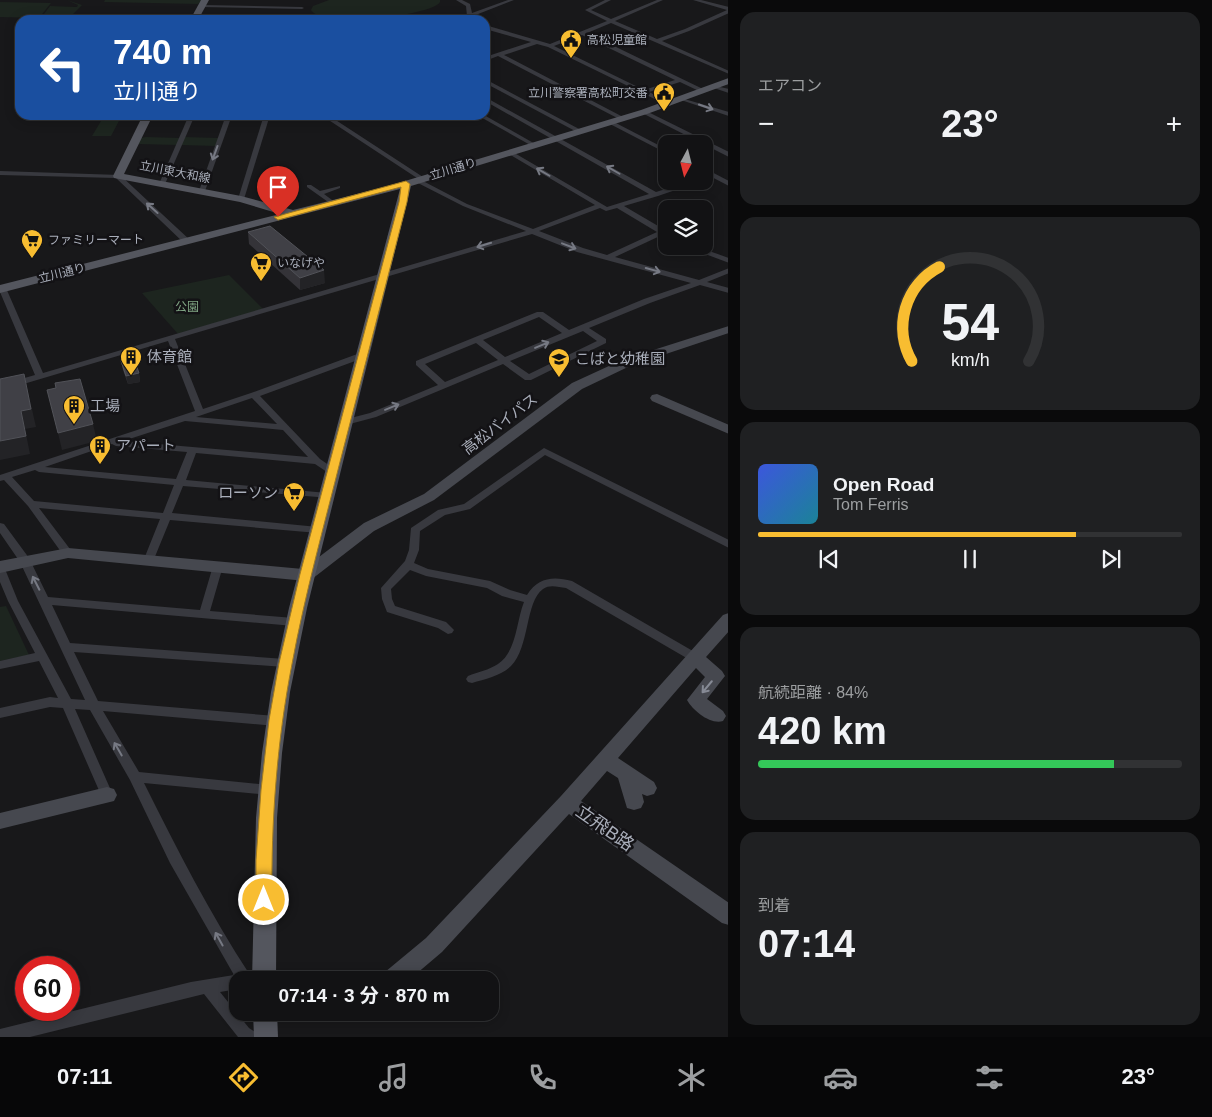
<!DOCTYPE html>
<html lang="ja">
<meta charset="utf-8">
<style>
:root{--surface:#121214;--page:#1f2022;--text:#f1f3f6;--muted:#9c9ea0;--line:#313234;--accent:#f8bd31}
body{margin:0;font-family:Helvetica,"Noto Sans JP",sans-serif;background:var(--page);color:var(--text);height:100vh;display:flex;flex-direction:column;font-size:19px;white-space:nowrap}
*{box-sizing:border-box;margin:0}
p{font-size:16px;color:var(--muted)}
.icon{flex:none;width:28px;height:28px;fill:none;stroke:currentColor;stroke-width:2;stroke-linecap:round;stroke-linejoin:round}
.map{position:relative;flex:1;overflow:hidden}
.side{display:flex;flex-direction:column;gap:12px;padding:12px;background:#0a0a0b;width:484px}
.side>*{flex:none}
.hud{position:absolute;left:15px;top:15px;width:475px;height:105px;border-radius:15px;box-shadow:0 2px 12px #0003,0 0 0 1px var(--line);background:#1a4fa0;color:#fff;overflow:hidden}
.needle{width:32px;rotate:187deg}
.fabs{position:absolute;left:658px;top:135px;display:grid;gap:10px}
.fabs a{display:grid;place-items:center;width:55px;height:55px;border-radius:10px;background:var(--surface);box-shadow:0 2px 12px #0003,0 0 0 1px var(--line);font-size:25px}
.speed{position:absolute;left:15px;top:956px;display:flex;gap:10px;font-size:25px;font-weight:700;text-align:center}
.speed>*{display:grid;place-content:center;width:65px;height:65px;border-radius:50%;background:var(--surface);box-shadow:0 2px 12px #0003,0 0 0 1px var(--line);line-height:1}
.speed .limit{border:8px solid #d22;background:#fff;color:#111}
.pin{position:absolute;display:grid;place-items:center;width:42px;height:42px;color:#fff;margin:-51px -21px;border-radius:50% 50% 50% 0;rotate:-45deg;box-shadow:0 0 5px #0007}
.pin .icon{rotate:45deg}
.me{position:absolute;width:55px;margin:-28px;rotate:0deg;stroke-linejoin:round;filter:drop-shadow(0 0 4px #0008)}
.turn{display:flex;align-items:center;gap:18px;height:105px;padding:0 15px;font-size:22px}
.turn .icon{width:65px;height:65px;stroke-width:2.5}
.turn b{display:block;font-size:35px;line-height:42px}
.big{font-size:38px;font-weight:700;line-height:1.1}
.side .card{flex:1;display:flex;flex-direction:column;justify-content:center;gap:8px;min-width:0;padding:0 18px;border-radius:15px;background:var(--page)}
.side .dial{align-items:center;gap:0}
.dial svg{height:130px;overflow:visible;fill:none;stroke:var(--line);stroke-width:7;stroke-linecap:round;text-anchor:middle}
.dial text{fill:var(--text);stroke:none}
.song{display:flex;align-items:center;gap:15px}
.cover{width:60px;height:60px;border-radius:8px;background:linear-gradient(135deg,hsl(230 70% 55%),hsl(190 70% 35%))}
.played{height:5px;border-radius:2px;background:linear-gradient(90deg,var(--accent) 75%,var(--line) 75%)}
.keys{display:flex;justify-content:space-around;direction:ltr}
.heat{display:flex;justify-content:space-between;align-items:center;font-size:28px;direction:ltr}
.charge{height:8px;border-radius:4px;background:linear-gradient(90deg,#34c759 84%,var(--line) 0)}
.trip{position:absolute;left:229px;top:971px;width:270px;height:50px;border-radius:15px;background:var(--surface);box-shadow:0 2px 12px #0003,0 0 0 1px var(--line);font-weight:700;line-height:50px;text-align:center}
.dock{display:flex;height:80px;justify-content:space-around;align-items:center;background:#070708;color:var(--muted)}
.dock .icon{width:35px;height:35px}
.dock .active{color:var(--accent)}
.dock b{font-size:22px;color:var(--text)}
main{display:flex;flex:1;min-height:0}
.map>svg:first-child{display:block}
.green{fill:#1d251f}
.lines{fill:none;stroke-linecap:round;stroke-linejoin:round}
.street{fill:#38393f;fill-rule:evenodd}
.secondary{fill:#46484f;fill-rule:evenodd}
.primary{fill:#54565e;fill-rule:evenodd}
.wall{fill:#343338}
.shaded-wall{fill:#232326}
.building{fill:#404046;stroke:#515258}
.oneway{stroke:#767983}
.oneway2{stroke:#868a95}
.route{fill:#f8bd31;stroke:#a17b20}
.labels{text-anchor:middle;stroke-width:5;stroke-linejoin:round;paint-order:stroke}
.far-poi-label{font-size:12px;fill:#a9aeba;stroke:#131215;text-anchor:start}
.far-street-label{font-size:12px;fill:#a9aeba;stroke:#131215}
.far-park-label{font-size:12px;fill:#80a584;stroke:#131215}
.poi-label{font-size:15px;fill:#a9aeba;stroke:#131215;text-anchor:start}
.street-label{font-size:15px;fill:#a9aeba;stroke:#131215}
.near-street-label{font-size:18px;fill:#a9aeba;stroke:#131215}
</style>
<main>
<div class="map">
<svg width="729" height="1037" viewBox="0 0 729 1037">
<rect width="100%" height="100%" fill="#18181a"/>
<!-- green -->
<g class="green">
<path d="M67,0L82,5L68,19L41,18L50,6L77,7L78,5Z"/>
<path d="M105,0H202L198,4L104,2Z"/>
<path d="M329,0H440V2C432,16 321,28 311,10L313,6Z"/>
<path d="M0,2L51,3L39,18L0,17Z"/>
<path d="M101,121H119L111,136H92Z"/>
<path d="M146,137L180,138L177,145L138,144L141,138Z"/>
<path d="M184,137L218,138L219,139L216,146L181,145Z"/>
<path d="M229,275L263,309L178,334L142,293Z"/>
<path d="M6,606L29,655L0,661V607Z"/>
</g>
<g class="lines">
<!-- street -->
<g class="street">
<path d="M456,0H462L470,4L472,13L508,0H514L473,16L477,20H471L467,16L466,6Z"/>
<path d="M605,0H611L591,10L611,19L657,0H663L615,21L657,39L685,29L727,10L693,0H701L729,7V13L689,31L662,41L729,71V74L611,23L587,33L705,90V92H701L680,82L649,92L671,103V105L669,106L548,47L537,44L504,55L625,118V120L623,121L498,56L485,61V57L531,42L485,29V25L550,44L607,21L585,10ZM582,35L675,80L644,90L554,46Z"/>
<path d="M202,5L302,7L304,8L302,9L200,7Z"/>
<path d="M196,15L299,17L302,19L273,20L194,18Z"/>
<path d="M485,79L581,130L582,131L577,132L485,83Z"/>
<path d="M711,85L729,89V93L711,87Z"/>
<path d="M485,97L656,192L691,181H702L658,196L624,206L665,230L666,232V236L662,235L615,257L699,280L729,268V273L707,282L729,288V293L700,285L650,303L589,328L606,339V343L531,380H525L503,364L376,417L346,425L341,422L343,420L370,413L438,385L416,365V361L537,312H543L569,330L644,299L691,283L577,252L532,234L175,339L203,409L251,393L360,353H366V357L260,396L320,459L336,470L338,472L336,474H330L315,464L196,453L186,480L327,493L332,496L330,498L183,486L172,513L318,527L323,530L318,533L170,520L154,559L149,563L144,559L160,519L39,508L73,553L72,556H64L28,506L4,480L0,481V475L195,411L168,341L0,391V385L35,375L0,292V286L6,288L43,373L526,231L463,206L414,181V179L417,178L321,115H328L423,177L424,178L421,180L467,204L533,229L595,205L507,153V151H511L607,207L649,194L485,101ZM600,208L606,211L617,208L657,232L607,255L583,248L539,231ZM539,317L562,333L505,357L483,340ZM583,331L597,341L529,374L510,361ZM476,343L498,360L445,382L425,364ZM252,398L277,424L196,417ZM185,421L283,430L308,457L123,441ZM112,444L116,446L187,452L176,479L45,467ZM35,470L39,472L174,485L163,513L34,501L12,477Z"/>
<path d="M681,98L729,112V116L681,100Z"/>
<path d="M644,110L729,152V157L642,113V111Z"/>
<path d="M189,115H195L165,184L160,185L159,184Z"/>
<path d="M226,115H232L205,191L200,192L199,191Z"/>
<path d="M264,115H270L244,199L239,200L238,199Z"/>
<path d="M477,115H484L537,145L532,146Z"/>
<path d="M608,121H612L666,149V153L608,123Z"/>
<path d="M704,168L729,181V186L704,173Z"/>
<path d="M0,171L120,175L191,241L184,243L116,178L0,175Z"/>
<path d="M307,185H311L320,191L340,186V188L324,194L336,203L331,204L307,187Z"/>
<path d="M684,246H695L729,258V263Z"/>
<path d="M544,448L729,540V548L545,455L470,509L445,515L420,531L419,550L414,563L428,569L490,581L510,590L527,595C538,578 552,576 572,581L698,654L700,657L698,660L694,661L690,660L566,588C558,587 550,584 543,589C525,602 530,647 511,666C501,676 485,679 472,683L468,682L466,679L468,676C478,672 489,670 498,664C517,651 516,622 524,602L502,596L487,588L426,576L410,570L391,589L392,599L395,606L446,622L454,630L452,633L448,634L438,628L387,612L382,599L381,588L405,561L409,550L411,528L438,510L464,504Z"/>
<path d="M0,523L4,524L29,558L48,597L200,610L213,566L218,562L223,566L210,611L294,618L298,619L300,622L298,625L294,626L52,605L70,643L285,659L289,660L291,663L289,666L285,667L74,652L98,701L276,716L280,718L282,721L280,724L276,726L103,711L139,772L269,785L273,786L275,790L273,794L269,795L144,783C177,849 210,914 250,975L252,980H238V989L220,992L249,1028L255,1032L258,1037H238L204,994L30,1037H0V1029L191,982L234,975L170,863L130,780L90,710L75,709L113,795L112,799L107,800L102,799L101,795L63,708L50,707L0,718V708L50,697L58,698L39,661L0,669V661L35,653L8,601L0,582V565L4,566L5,569L18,601L71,699L85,700L20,562L0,533Z"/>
</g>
<!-- secondary -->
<g class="secondary">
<path d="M729,326V333L630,366L582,389L434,500L374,531L312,579L306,581L68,558L0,573V561L68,548L303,569L364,523L424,494L572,383L622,360Z"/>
<path d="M657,394L729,425V434L652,401L650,398L652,395Z"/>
<path d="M729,613V631L706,657L722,671L725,676L707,699L723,711L726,716L723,721C711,725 693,711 687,700L705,677L696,668L618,758L654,782L657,788L654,794L647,796L642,794L644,802L641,808L634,810L627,808L618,778L607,771L581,801L729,903V925L722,923L569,814L442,952L409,980H382L385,972L426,938L561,796L723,615Z"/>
<path d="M107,787L114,789L117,795L114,801L0,829V813Z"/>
</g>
<!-- primary -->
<g class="primary">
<path d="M201,0H209L198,20H190Z"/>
<path d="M729,78V84L647,114L411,186L307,608L290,692L282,753L277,818L276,980H252L256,818L262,753L271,692L289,608L400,189L0,293V285L280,214L240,202L114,178L113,176L143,115H153L124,174L241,196L293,210L385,187L641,110Z"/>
<path d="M253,1012H277L278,1037H254Z"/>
</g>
</g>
<!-- wall -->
<g class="wall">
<path d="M248,232L325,283L300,290L249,244Z"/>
<path d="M121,361L139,373L140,382L128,384L123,370Z"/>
</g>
<!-- shaded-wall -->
<g class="shaded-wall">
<path d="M324,270L325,283L300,290V278Z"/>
<path d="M139,373L140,382L128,384L126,376Z"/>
<path d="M24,374L36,427L25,429L30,454L0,460V441L21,411Z"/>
<path d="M93,424L97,441L62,450L58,433Z"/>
</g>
<!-- building -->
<g class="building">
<path d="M270,226L324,270L300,278L248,232Z"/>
<path d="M134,359L139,373L126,376L121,361Z"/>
<path d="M24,374L31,409L21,411L26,436L0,441V379Z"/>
<path d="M80,379L93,424L58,433L47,390L56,388L55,383Z"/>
</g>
<!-- one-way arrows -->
<defs><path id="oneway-shaft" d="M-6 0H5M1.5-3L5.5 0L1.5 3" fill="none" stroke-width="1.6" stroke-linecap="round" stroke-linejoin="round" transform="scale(1.25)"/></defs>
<g class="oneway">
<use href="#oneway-shaft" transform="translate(706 107) rotate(19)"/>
<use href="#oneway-shaft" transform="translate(215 153) rotate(110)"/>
<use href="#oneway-shaft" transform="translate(613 170) rotate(-150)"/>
<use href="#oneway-shaft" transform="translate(543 172) rotate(-150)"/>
<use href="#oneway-shaft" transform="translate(152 208) rotate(-138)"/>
<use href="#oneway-shaft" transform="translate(484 245) rotate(163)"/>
<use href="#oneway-shaft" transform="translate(569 246) rotate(21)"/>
<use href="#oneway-shaft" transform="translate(653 270) rotate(15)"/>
<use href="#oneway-shaft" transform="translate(542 345) rotate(-23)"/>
<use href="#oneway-shaft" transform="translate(392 407) rotate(-22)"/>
<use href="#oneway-shaft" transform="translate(36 583) rotate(-117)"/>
<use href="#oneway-shaft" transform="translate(118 749) rotate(-120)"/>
<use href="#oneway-shaft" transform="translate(219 939) rotate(-119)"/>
</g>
<use class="oneway2" href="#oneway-shaft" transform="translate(707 687) rotate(130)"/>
<!-- route -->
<path class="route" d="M406,181L410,184L407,202C385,288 363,373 341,458C324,526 305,594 292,664C277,741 271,821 272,900L269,905L264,907L258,905L256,900V860L261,790L269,720L279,663L300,574L399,202L401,187L278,220L274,217Z"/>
<!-- icons -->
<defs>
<g id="civic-pin" transform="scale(1.125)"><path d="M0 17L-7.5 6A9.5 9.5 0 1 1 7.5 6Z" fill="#f8bd31" stroke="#131215"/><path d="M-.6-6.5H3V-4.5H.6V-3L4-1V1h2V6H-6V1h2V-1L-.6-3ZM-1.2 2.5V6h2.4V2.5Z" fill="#111"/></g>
<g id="supermarket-pin" transform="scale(1.125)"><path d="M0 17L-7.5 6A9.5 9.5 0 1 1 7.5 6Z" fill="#f8bd31" stroke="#131215"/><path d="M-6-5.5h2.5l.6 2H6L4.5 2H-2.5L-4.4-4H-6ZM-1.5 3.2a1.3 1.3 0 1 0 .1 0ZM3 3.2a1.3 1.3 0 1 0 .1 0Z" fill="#111"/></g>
<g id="building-pin" transform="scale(1.125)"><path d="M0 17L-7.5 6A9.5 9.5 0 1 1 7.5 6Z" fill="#f8bd31" stroke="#131215"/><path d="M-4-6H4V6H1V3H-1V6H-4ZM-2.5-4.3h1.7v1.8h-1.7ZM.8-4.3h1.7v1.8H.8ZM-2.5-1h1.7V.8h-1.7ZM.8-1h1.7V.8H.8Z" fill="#111"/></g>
<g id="school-pin" transform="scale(1.125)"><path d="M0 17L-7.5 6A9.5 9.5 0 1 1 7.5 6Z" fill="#f8bd31" stroke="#131215"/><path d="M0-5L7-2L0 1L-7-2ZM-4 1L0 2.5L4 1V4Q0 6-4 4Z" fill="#111"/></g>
</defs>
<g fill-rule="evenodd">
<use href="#civic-pin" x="571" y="40"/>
<use href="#civic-pin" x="664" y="93"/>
<use href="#supermarket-pin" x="32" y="240"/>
<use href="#supermarket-pin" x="261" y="263"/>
<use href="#building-pin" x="131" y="357"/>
<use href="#school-pin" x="559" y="359"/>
<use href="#building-pin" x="74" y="406"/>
<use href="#building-pin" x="100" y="446"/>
<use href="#supermarket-pin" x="294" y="493"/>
</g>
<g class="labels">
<!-- far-poi labels -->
<g class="far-poi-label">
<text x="587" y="44">高松児童館</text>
<text x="648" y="97" text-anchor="end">立川警察署高松町交番</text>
<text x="48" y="244">ファミリーマート</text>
<text x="277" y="267">いなげや</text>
</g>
<!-- far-street labels -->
<g class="far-street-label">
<text transform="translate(453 169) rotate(-17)" y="4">立川通り</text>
<text transform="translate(175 172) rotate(11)" y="4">立川東大和線</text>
<text transform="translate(62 273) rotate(-14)" y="4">立川通り</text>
</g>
<!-- far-park labels -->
<g class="far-park-label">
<text x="187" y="311">公園</text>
</g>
<!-- poi labels -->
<g class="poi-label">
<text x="147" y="362">体育館</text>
<text x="575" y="364">こばと幼稚園</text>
<text x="90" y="411">工場</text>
<text x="116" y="451">アパート</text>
<text x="278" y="498" text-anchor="end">ローソン</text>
</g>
<!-- street labels -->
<g class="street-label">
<text transform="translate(500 424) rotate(-37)" y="5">高松バイパス</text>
</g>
<!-- near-street labels -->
<g class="near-street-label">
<text transform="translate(605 828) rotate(35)" y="6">立飛B路</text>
</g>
</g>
</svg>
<div class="fabs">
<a><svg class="needle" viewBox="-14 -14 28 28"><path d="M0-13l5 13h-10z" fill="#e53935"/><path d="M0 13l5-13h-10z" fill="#9c9ea0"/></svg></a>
<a><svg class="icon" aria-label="layers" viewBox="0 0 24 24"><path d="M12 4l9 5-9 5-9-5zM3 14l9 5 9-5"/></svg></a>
</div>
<div class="speed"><div class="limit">60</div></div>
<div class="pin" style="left:278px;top:217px;background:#d93025"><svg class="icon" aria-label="arrive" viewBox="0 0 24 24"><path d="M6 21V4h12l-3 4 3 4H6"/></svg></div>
<svg class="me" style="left:264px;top:900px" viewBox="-20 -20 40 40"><circle r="17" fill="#f8bd31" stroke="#fff" stroke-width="3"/><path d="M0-11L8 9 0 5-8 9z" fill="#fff"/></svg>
<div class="trip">07:14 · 3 分 · 870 m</div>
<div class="hud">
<div class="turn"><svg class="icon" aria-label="left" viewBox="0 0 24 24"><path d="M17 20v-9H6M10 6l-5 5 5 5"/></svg><div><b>740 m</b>立川通り</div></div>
</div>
</div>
<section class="side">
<div class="card"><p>エアコン</p>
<div class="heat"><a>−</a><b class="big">23°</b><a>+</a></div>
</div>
<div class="card dial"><svg viewBox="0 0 100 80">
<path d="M14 69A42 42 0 1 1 86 69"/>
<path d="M14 69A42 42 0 0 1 31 11" stroke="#f8bd31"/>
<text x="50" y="56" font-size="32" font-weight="700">54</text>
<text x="50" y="72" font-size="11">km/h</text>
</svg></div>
<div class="card">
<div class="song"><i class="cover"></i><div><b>Open Road</b><p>Tom Ferris</p></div></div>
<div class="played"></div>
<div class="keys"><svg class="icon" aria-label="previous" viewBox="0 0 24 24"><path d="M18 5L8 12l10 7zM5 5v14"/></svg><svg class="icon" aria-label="pause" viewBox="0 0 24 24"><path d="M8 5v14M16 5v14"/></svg><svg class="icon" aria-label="next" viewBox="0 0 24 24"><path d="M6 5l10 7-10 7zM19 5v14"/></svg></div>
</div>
<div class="card"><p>航続距離 · 84%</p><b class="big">420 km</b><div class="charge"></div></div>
<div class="card"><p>到着</p><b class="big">07:14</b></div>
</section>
</main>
<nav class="dock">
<b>07:11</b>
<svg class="icon active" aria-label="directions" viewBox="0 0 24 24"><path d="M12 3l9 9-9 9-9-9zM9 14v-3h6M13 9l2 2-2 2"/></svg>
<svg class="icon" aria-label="music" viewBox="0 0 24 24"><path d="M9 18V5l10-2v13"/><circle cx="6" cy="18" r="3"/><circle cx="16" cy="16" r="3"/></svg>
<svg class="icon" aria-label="phone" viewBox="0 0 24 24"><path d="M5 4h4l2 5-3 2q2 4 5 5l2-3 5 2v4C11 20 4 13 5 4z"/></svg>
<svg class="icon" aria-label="climate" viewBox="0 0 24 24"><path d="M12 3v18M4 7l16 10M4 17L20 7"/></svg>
<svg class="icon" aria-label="car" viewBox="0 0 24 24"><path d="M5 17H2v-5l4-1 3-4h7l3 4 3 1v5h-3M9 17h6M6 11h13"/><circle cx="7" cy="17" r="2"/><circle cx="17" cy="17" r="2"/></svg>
<svg class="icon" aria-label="filters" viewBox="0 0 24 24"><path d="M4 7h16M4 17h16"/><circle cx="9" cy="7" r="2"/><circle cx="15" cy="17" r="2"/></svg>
<b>23°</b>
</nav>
